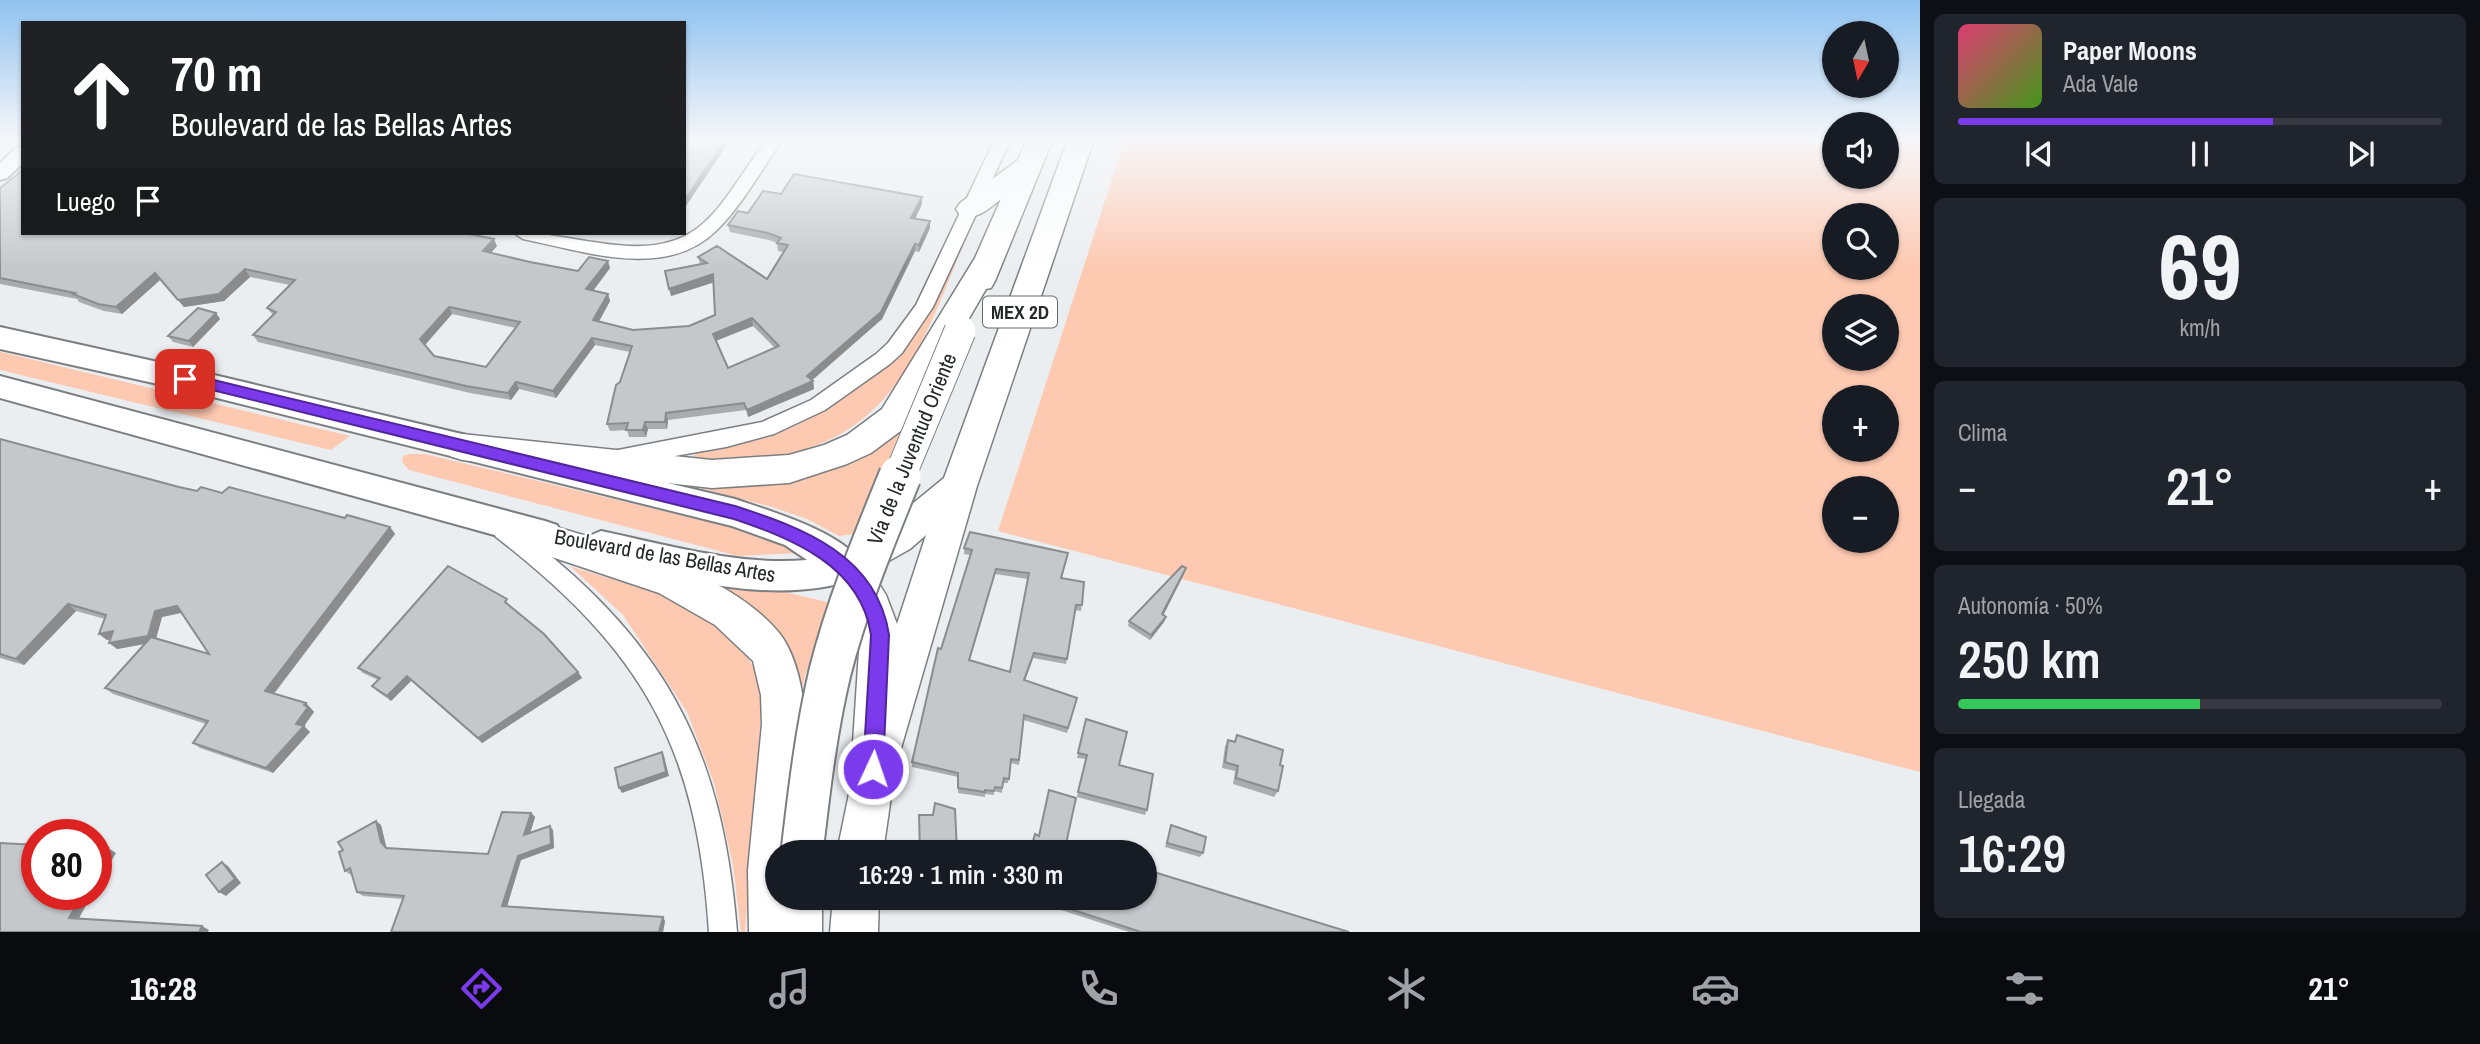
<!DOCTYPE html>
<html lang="es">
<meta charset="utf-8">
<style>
:root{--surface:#171b24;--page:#20242c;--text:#f1f3f6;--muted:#9ea1a6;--line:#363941;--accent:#7c3aed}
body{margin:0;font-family:"Archivo Narrow",sans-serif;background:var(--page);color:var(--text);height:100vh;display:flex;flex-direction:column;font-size:26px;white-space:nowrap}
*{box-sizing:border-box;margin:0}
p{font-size:23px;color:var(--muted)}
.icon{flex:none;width:38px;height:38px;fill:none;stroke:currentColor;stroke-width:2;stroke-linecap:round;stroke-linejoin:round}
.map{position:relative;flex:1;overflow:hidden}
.details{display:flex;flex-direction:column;gap:14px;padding:14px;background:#0d0f14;width:560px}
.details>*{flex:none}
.banner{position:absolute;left:21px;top:21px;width:665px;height:214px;border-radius:0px;box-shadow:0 2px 5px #0004;background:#202124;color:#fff;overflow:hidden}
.needle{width:46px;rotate:189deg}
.fabs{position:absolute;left:1822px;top:21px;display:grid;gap:14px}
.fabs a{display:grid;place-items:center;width:77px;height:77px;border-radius:50%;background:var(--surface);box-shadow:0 2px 5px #0004;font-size:35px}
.speed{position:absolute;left:21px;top:819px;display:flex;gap:14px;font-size:35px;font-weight:700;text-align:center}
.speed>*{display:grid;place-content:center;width:91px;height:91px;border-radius:50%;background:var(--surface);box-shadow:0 2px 5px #0004;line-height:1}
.speed .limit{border:10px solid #d22;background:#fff;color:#111}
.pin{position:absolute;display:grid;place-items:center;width:60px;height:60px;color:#fff;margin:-30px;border-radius:14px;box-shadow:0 4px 10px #0006}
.me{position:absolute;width:77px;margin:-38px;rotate:3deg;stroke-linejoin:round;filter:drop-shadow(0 0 5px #0008)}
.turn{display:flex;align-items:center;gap:24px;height:147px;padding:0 35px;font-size:32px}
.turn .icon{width:91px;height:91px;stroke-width:2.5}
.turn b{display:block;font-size:49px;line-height:60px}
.then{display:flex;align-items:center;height:66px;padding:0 35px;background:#0003;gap:14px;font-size:26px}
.big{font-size:52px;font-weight:600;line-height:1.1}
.details .widget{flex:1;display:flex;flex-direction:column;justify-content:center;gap:10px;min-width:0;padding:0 24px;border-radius:10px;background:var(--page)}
.details .dial{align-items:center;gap:0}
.dial b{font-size:91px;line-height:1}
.song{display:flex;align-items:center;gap:21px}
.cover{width:84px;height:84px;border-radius:10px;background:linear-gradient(135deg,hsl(340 70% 55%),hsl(100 70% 35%))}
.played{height:7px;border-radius:4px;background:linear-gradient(90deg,var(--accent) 65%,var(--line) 65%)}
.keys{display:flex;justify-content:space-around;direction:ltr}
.heat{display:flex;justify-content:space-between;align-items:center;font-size:38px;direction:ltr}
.charge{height:10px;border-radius:5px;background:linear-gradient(90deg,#34c759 50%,var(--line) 0)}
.trip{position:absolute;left:765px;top:840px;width:392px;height:70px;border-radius:35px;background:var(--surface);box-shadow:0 2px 5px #0004;font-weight:600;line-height:70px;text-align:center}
.menu{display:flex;height:112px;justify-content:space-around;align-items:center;background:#090b0e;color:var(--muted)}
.menu .icon{width:49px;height:49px}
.menu .selected{color:var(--accent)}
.menu b{font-size:32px;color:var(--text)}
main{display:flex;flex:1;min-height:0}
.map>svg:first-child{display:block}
.green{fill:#fec9b1;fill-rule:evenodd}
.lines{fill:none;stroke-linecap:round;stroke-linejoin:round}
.minor-casing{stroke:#7c7f82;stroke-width:3}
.tertiary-casing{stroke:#7c7f82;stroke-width:4}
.primary-casing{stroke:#7c7f82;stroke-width:4}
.trunk-casing{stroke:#7c7f82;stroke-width:3}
.minor{fill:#fff;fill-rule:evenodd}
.tertiary{fill:#fff;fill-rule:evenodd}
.primary{fill:#fff;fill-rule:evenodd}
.trunk{fill:#fff;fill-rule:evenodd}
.trunk-bridge-far1-casing{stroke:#7c7f82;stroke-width:33;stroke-linecap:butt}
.trunk-bridge-casing{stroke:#7c7f82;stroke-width:45;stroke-linecap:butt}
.trunk-bridge-far1{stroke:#fff;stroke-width:31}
.trunk-bridge{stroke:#fff;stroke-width:41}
.wall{fill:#a9acaf;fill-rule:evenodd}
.shaded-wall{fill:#8a8c8e}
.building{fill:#c5c8cb;stroke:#8a8c8e;stroke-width:2;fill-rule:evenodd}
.route{fill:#7c3aed;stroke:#51269a;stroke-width:2}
.labels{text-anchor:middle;stroke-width:5;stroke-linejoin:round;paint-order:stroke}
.shield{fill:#fff;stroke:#686869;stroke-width:2}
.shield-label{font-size:19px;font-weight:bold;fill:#272829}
.street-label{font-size:21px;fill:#272829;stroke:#fff}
</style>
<main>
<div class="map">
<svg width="1920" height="932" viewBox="0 0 1920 932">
<rect width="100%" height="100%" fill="#ebeef1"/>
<!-- green -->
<g class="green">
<path d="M1125,139H1834V177H1886L1887,139H1920V772L998,531ZM1834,215H1886V268H1834ZM1834,306H1886V359H1834ZM1834,397H1886V450H1834ZM1834,488H1886V541H1834Z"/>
<path d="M969,232C931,318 908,415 809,448C799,451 788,456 778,458C751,463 720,460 692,461L697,450C724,446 754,442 780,432C837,411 890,367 924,317C941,291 954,259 969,232Z"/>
<path d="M0,352H1L350,436L331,450L0,370Z"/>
<path d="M914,401L856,534L839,536L807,519L772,507L700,488L749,485Z"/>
<path d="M409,454H425L751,532L783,542L800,553L738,556L409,470L402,462L403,456Z"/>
<path d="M640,559L828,602L805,676L791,734L790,679Z"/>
<path d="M570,566C637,589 733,603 759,681C762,691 760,703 761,713L745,932H741L733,865L714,783L687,712L623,615Z"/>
</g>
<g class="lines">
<!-- minor casing -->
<g class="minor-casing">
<g id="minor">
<path d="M767,139H783C762,169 743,204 717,230C666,281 583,251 523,239L514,233C544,232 570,239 600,243C704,259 713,212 767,139Z"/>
<path d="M995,139H1011L933,307L902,353L890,364L825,410L774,434L726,447L618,466L611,464L608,458L611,452L618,450L762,422L811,400L876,354L888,343L916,305Z"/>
<path d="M504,522L512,525C663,639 722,743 737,932H709C697,746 643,651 496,537L493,531L496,525Z"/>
</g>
</g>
<!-- tertiary casing -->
<g class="tertiary-casing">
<path id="tertiary" d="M23,146V163L7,178L0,180V163L16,148Z"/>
</g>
<!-- primary casing -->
<g class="primary-casing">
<g id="primary">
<path d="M0,327L185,368L735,499C770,511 847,533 864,567L859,578C774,607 686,579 601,561L589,556L583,546L589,536L601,531C668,545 738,566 807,560L785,545L732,526L185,390L0,349Z"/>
<path d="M0,376L545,521L557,525L563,535L557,545L545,549L0,398Z"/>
</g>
</g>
<!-- trunk casing -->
<g class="trunk-casing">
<g id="trunk">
<path d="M1027,139H1053L995,281L991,288L986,289L906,427L871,453L847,464L789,483L712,488L462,460L450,456L445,447L450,438L462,434L712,460L789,455L824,445L847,435L882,409L975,258L1001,199C987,210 978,220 960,215L956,209L960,203L1018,160Z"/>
<path d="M1068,139H1094L977,486L895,769L883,852H837L850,789L860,635L853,608L827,567L833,556L884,527L944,478ZM926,535L897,624L886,595L871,571L910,549Z"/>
<path d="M517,515C600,543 722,563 780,634C792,650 799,674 802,693C810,745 798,800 795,852H777V898H822V932H749L748,870L762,724L761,695L753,661L715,625L659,593L504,541L499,530L504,519Z"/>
<path d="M833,898H879L878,932H830Z"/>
</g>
</g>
<!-- minor -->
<use href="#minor" class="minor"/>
<!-- tertiary -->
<use href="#tertiary" class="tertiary"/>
<!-- primary -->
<use href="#primary" class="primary"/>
<!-- trunk -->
<use href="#trunk" class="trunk"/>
<!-- trunk-bridge-far1 casing -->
<g class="trunk-bridge-far1-casing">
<path id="trunk-bridge-far1" d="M899,478L960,331"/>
</g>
<!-- trunk-bridge casing -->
<g class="trunk-bridge-casing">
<path id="trunk-bridge" d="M802,852C809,792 816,731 830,672C847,605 874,540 900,476"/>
</g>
<!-- trunk-bridge-far1 -->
<use href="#trunk-bridge-far1" class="trunk-bridge-far1"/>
<!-- trunk-bridge -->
<use href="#trunk-bridge" class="trunk-bridge"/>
</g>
<!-- wall -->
<g class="wall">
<path d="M0,188L23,233L497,246L491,253L530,262L578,271L610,268L593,291L608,294L610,301L599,321L633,330L689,326L715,315L714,282L671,296L700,264L698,257L767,279L784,252L778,251L777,243L769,240L730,232L728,225L781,194L922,204L915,219L930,221V228L919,252L915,251L882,319L812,380L813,381L814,389L748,417L746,410L668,420L667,429H648L646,437H629L627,430L610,431L607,424L630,352L595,345L556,398L519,389L511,400L470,393L258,342L253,335L273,315L267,308L290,285L250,277L224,301L184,307L160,280L122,314L104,311L79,302L77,299L0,284ZM452,314L516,328L486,367L434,356L425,345ZM753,326L775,348L728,368L716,341Z"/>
<path d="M216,313L220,319L193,347L173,342L168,336Z"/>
<path d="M0,439L179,487L197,491L222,493L390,527L395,534L274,694L306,703L314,712L304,726L310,732L273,773L200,748L193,743L206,724L113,694L105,688L145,644L117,649L110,639L107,640L99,634L105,619L76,611L24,665L0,658ZM182,613L209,654L156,639L162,617Z"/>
<path d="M964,548L1068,553L1062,578L1084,582L1081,611L1075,610L1066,664L1033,658L1025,681L1076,702L1067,733L1024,720L1019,765L1011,763L1008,783H1003L1002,793L994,791V795L985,794V797L958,793V777L912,767V762L941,649L970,555L964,554ZM995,574L1028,579L1010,672L970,660Z"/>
<path d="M1186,568L1184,574L1163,615L1166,617L1164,622L1150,640L1128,626L1129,621Z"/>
<path d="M510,605V606L578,672L582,678L482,743L411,681L391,701L377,691L372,686L378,680L363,673L358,668Z"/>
<path d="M1086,719L1119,765L1147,810L1145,815L1077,797L1086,759L1077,758Z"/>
<path d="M1237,735L1280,765L1278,791L1274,797L1233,784L1235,771L1222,768L1225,746L1228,740L1234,742Z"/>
<path d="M531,813L535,817L530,833L553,830L554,848L521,860L507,906L663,917L665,921L663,932H391L403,899L363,896L357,892L352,874L351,875L345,871L343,850L376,821L381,825L386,846L387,848L488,854Z"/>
<path d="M1171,825L1203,853L1200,857L1165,847Z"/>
<path d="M1024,898H1144L1349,932H1129Z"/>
</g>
<!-- shaded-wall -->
<g class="shaded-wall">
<path d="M726,139H731L684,209V201Z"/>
<path d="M922,197V204L912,225L911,218Z"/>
<path d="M930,221V228L919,252V245Z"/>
<path d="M494,239L497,246L486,258L483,251Z"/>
<path d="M915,244V251L882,319L809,383L807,376Z"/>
<path d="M608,261L610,268L589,296L586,289Z"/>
<path d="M245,269L250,277L224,301L184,307L178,300Z"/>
<path d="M155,273L160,280L122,314L116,307Z"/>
<path d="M713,274L715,282L671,296L669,289Z"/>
<path d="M608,294L610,301L596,327L593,320Z"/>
<path d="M449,307L452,314L424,346L420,339Z"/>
<path d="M216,313L220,319L193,347L189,341Z"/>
<path d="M752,318L753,326L715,341L713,334Z"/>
<path d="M592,338L595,345L556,398L553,391Z"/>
<path d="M813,381L814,389L748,417L747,410Z"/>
<path d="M516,382L519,389L511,400L508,393Z"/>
<path d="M666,413L668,420L667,429L665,422Z"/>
<path d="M645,422L648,429L646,437L643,430Z"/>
<path d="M390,527L395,534L271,697L265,691Z"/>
<path d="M1186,568L1184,574L1161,620L1162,614Z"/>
<path d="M996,569L995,574L968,665L969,660Z"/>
<path d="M68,604L76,611L24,665L16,659Z"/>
<path d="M177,606L184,612L162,617L155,642L117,649L109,643L155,611Z"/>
<path d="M1166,617L1164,622L1150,640L1151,635Z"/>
<path d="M113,631L120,637L107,640L99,634Z"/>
<path d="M1034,653L1033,658L1023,685L1024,680Z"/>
<path d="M578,672L582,678L482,743L478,738Z"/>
<path d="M407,676L411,681L391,701L387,696Z"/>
<path d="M306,703L314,712L304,726L310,732L273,773L266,768L296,724Z"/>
<path d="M662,752L664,756L669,776L622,793L619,788Z"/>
<path d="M531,813L535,817L528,840L524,835Z"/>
<path d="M376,821L381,825L386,846L391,852L381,842Z"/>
<path d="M550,826L553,830L554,848L521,860L506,910L502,906L518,856Z"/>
<path d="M108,848L116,853L96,887V869Z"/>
<path d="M222,862L228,866L241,883L226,896L219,892Z"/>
<path d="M82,894H92L77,922L69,918Z"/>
<path d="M663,917L665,921L663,932H659Z"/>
<path d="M202,926L209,930L208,932H199Z"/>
</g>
<!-- building -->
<g class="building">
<path d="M684,139H726L684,201Z"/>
<path d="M23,170V233H464L494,239L483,251L530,262L578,271L589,257L608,261L586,289L608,294L593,320L633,330L689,326L715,315L713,274L669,289L665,271L707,263L698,257L717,246L767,279L788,245L777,243L781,238L768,233L728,225L738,211L748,213L763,191L781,194L794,174L922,197L911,218L930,221L919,245L915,244L881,312L807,376L813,381L747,410L744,403L666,413L665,422H645L643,430H626L628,423L607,424L616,385L620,382L632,346L592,338L553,391L516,382L508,393L466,386L253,335L276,312L267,308L295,280L245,269L219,294L178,300L155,273L116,307L98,304L73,294L75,293L0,278V188ZM449,307L520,322L486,367L434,356L420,339ZM752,318L779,346L728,368L713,334Z"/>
<path d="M198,308L216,313L189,341L168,336Z"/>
<path d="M0,439L179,487L197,491L201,487L222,493L229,487L345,518L347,515L390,527L265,691L306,703L304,705L308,707L296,724L304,726L266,768L193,743L208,721L105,688L151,637L209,654L177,606L155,611L148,636L109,643L113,631L99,634L106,615L68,604L16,659L0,654Z"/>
<path d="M970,532L1068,553L1061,578L1084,582L1082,605H1076L1067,659L1034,653L1024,680L1077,698L1068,728L1024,715L1019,760L1011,759L1009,779L1004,778L1002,788L995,787L994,791L985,790V792L958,788V773L912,762L938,648L941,649L972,550L964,548ZM996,569L1029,573L1010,672L969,660Z"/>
<path d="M448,566L507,599L505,602L544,634L578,672L478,738L407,676L387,696L372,686L380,678L358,668Z"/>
<path d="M1182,566L1186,568L1162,614L1166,617L1151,635L1129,621Z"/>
<path d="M1086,719L1127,732L1119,765L1153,774L1147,810L1078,792L1087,755L1078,753Z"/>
<path d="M1237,735L1283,750L1280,765L1283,766L1278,791L1236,778L1238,766L1225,762L1228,740L1235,742Z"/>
<path d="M662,752L666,772L619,788L615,768Z"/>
<path d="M1049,790L1076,798L1066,844L1092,852H1030L1035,834L1039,836Z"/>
<path d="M935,803L955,809L957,852H920L919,815H933Z"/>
<path d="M502,812L531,813L524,835L550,826L551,844L518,856L502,906L663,917L659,932H391L404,896L357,892L350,868L345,871L339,852L343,850L338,842L376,821L381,842L386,848L488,854Z"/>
<path d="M1171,825L1206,837L1203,853L1167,843Z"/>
<path d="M0,843L37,845V894H82L69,918L202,926L199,932H0Z"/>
<path d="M96,848H108L96,869Z"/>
<path d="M222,862L235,879L219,892L206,875Z"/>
<path d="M1144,869L1349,932H1141L1036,898H1144Z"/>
</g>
<!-- sky -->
<linearGradient id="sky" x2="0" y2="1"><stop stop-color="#8fc2f0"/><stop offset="0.52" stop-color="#f6f7f9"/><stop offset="1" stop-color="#f6f7f9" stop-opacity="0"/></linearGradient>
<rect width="1920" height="269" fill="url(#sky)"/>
<!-- route -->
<path class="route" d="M185,373L735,506C803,528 877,555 889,635L883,769L880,776L873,779L866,776L863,769L871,635C861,566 793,539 734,519L180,382L178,379Z"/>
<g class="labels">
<!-- shield labels -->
<rect class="shield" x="983" y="296.5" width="74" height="31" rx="5"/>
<g class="shield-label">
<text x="1020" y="319">MEX 2D</text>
</g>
<!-- street labels -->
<g class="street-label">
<text transform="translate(912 449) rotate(-68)" y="7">Via de la Juventud Oriente</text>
<text transform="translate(665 556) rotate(10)" y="7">Boulevard de las Bellas Artes</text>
</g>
</g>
</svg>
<div class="fabs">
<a><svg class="needle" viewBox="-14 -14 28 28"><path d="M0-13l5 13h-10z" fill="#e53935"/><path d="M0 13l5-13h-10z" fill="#9ea1a6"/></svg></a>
<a><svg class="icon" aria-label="sound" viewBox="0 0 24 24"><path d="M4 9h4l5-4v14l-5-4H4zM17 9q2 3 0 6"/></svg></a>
<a><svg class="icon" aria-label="search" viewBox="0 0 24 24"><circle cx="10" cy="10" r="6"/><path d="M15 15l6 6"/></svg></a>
<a><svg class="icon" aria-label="layers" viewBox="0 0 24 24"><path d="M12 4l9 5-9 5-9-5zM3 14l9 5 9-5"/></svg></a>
<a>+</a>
<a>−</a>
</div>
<div class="speed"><div class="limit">80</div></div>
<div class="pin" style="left:185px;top:379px;background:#d93025"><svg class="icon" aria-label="arrive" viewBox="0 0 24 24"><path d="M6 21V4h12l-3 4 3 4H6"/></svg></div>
<svg class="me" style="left:873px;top:769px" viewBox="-20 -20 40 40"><circle r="17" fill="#7c3aed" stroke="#fff" stroke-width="3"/><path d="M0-11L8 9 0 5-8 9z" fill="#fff"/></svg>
<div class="trip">16:29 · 1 min · 330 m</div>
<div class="banner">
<div class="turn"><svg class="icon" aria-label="ahead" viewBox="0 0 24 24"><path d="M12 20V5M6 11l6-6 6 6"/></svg><div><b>70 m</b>Boulevard de las Bellas Artes</div></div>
<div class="then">Luego<svg class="icon" aria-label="arrive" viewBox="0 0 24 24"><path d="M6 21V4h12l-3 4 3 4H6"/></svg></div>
</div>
</div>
<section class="details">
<div class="widget">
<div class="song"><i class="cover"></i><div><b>Paper Moons</b><p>Ada Vale</p></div></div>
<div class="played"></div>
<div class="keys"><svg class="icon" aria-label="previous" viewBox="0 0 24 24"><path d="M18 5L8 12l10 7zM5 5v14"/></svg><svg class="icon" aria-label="pause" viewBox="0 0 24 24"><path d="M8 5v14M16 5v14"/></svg><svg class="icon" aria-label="next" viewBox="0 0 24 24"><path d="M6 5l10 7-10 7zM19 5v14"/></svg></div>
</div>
<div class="widget dial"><b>69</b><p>km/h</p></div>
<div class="widget"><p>Clima</p>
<div class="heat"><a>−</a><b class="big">21°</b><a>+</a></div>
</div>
<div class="widget"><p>Autonomía · 50%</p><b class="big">250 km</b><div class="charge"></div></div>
<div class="widget"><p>Llegada</p><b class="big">16:29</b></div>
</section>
</main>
<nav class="menu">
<b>16:28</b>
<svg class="icon selected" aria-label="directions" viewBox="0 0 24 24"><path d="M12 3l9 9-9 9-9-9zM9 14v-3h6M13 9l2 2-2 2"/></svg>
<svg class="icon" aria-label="music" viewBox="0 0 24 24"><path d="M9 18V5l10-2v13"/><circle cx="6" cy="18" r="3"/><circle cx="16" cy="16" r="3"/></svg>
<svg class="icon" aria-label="phone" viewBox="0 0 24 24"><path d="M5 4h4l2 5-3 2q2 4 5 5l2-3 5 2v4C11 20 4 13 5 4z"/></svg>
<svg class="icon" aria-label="climate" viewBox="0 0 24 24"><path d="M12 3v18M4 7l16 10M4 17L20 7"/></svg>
<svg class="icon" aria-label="car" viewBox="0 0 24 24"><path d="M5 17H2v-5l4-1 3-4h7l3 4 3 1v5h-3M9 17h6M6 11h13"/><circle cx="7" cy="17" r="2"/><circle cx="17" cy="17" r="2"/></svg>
<svg class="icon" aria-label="filters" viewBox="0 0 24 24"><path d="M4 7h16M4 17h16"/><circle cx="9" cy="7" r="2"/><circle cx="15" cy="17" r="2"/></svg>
<b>21°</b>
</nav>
